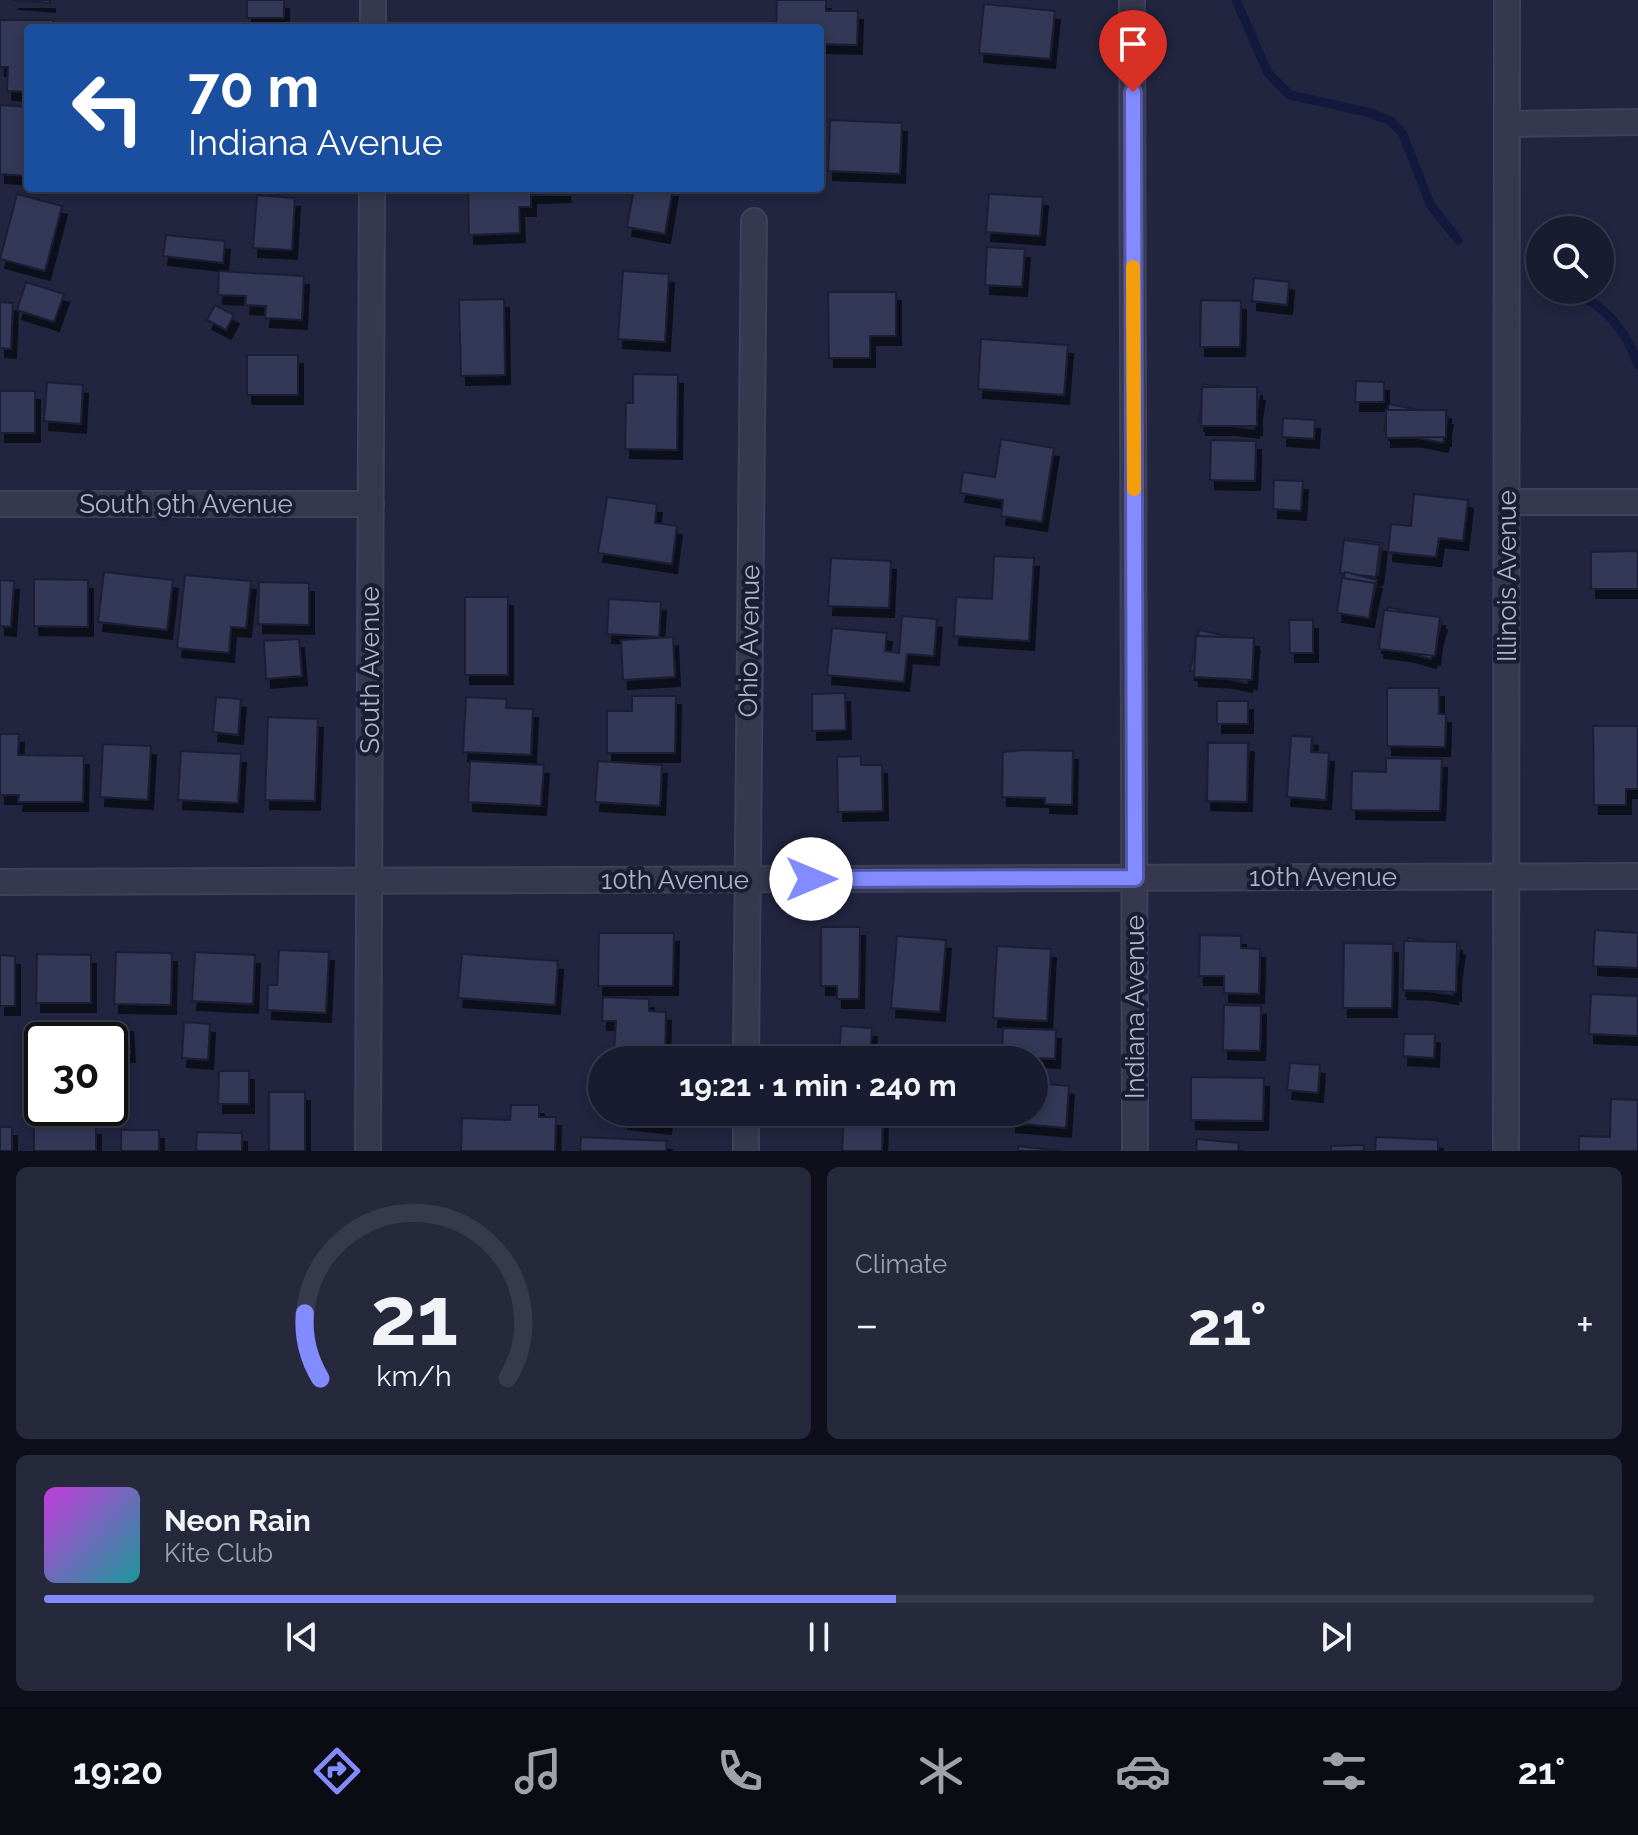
<!DOCTYPE html>
<meta charset="utf-8">
<style>
:root{--surface:#191c30;--page:#26293c;--text:#f1f3f6;--muted:#9fa1ab;--line:#373a4c;--accent:#828bff}
body{margin:0;font-family:Raleway,sans-serif;background:var(--page);color:var(--text);height:100vh;display:flex;flex-direction:column;font-size:30px;white-space:nowrap}
*{box-sizing:border-box;margin:0}
p{font-size:26px;color:var(--muted)}
.icon{flex:none;width:44px;height:44px;fill:none;stroke:currentColor;stroke-width:2;stroke-linecap:round;stroke-linejoin:round}
.map{position:relative;height:1151px;overflow:hidden}
.sheet{display:flex;flex-direction:column;gap:16px;padding:16px;background:#0e0f1a;flex:1}
.sheet>*{flex:none}
.guide{position:absolute;left:24px;top:24px;width:800px;height:168px;border-radius:8px;box-shadow:0 4px 12px #0003,0 0 0 2px var(--line);background:#1a4fa0;color:#fff;overflow:hidden}
.buttons{position:absolute;left:1526px;top:216px;display:grid;gap:16px}
.buttons a{display:grid;place-items:center;width:88px;height:88px;border-radius:50%;background:var(--surface);box-shadow:0 4px 12px #0003,0 0 0 2px var(--line);font-size:40px}
.speed{position:absolute;left:24px;top:1022px;display:flex;gap:16px;font-size:40px;font-weight:700;text-align:center}
.speed>*{display:grid;place-content:center;width:104px;height:104px;border-radius:50%;background:var(--surface);box-shadow:0 4px 12px #0003,0 0 0 2px var(--line);line-height:1}
.speed .limit{border:4px solid #111;border-radius:12px;background:#fff;color:#111}
.pin{position:absolute;display:grid;place-items:center;width:68px;height:68px;color:#fff;margin:-82px -34px;border-radius:50% 50% 50% 0;rotate:-45deg;box-shadow:0 0 8px #0007}
.pin .icon{rotate:45deg}
.me{position:absolute;width:88px;margin:-44px;rotate:90deg;stroke-linejoin:round;filter:drop-shadow(0 0 6px #0008)}
.turn{display:flex;align-items:center;gap:28px;height:168px;padding:0 32px;font-size:36px}
.turn .icon{width:104px;height:104px;stroke-width:2.5}
.turn b{display:block;font-size:56px;line-height:68px}
.big{font-size:60px;font-weight:700;line-height:1.1}
.sheet .card{flex:1;display:flex;flex-direction:column;justify-content:center;gap:12px;min-width:0;padding:0 28px;border-radius:12px;background:var(--page)}
.sheet .dial{align-items:center;gap:0}
.dial svg{height:208px;overflow:visible;fill:none;stroke:var(--line);stroke-width:7;stroke-linecap:round;text-anchor:middle}
.dial text{fill:var(--text);stroke:none}
.song{display:flex;align-items:center;gap:24px}
.cover{width:96px;height:96px;border-radius:12px;background:linear-gradient(135deg,hsl(290 70% 55%),hsl(180 70% 35%))}
.played{height:8px;border-radius:4px;background:linear-gradient(90deg,var(--accent) 55%,var(--line) 55%)}
.keys{display:flex;justify-content:space-around;direction:ltr}
.heat{display:flex;justify-content:space-between;align-items:center;font-size:44px;direction:ltr}
.sheet .tiles{flex:1;display:grid;gap:16px;grid-template-columns:1fr 1fr}
.card:last-child{grid-column:span 2}
.trip{position:absolute;left:588px;top:1046px;width:460px;height:80px;border-radius:40px;background:var(--surface);box-shadow:0 4px 12px #0003,0 0 0 2px var(--line);font-weight:700;line-height:80px;text-align:center}
.dock{display:flex;height:128px;justify-content:space-around;align-items:center;background:#0a0b13;color:var(--muted)}
.dock .icon{width:56px;height:56px}
.dock .active{color:var(--accent)}
.dock b{font-size:36px;color:var(--text)}
.map>svg:first-child{display:block}
.lines{fill:none;stroke-linecap:round;stroke-linejoin:round}
.stream{stroke:#13183e;stroke-width:9}
.building{fill:#333756;stroke:#1c1f36;stroke-width:2;filter:url(#shadow)}
.minor-casing{stroke:#3e4158;stroke-width:28}
.minor{stroke:#35384f;stroke-width:24}
.route-casing{stroke:#545aa6;stroke-width:20}
.route{stroke:#828bff;stroke-width:14}
.slow{stroke:#f59e0b;stroke-width:14}
.labels{text-anchor:middle;stroke-width:8;stroke-linejoin:round;paint-order:stroke}
.street-label{font-size:26px;fill:#b1b3ca;stroke:#1b1d34}
</style>
<div class="map">
<svg width="1638" height="1151" viewBox="0 0 1638 1151">
<defs>
<filter id="shadow"><feDropShadow dx="5" dy="9" stdDeviation="0" flood-color="#0009"/></filter>
</defs>
<rect width="100%" height="100%" fill="#212540"/>
<g class="lines">
<!-- stream -->
<g class="stream">
<path d="M1236,0L1268,73L1290,95L1367,112L1391,121L1403,134L1430,204L1458,240"/>
<path d="M1585,298C1613,314 1627,335 1638,365"/>
</g>
</g>
<!-- building -->
<g class="building">
<path d="M13,0H50V3Z"/>
<rect x="247" y="0" width="37" height="18"/>
<path d="M777,0H826V11H858L857,45L820,44V28H776Z"/>
<path d="M984,4L1055,11L1050,59L979,53Z"/>
<path d="M0,20H53V28H28V92L7,91L8,67H0Z"/>
<path d="M0,105L28,107V176L0,174Z"/>
<path d="M830,120L902,123L900,174L828,171Z"/>
<path d="M498,188H565L566,193L531,194V207H519L520,233L469,235L468,189Z"/>
<path d="M634,188H673L665,234L627,227Z"/>
<path d="M17,194L62,206L45,271L0,259Z"/>
<path d="M989,194L1043,197L1040,236L986,232Z"/>
<path d="M257,195L295,198L292,250L253,248Z"/>
<path d="M166,235L225,241L223,263L163,256Z"/>
<path d="M987,247L1025,249L1022,287L985,285Z"/>
<path d="M219,271L304,276L302,320L265,318L266,306L245,305L246,296L218,295Z"/>
<path d="M623,271L669,274L665,342L618,339Z"/>
<path d="M1254,278L1289,282L1287,305L1252,301Z"/>
<path d="M1254,278L1289,282L1287,305L1252,301Z"/>
<path d="M26,282L64,294L54,322L17,310Z"/>
<path d="M828,292H896V336H870V358H829Z"/>
<path d="M504,299L505,375L461,376L459,300Z"/>
<path d="M1201,300L1241,301L1240,347H1200Z"/>
<path d="M1201,300L1241,301L1240,347H1200Z"/>
<path d="M0,302L13,303L11,349L0,348Z"/>
<path d="M215,305L234,315L226,330L207,320Z"/>
<path d="M981,339L1068,345L1064,395L978,389Z"/>
<rect x="247" y="355" width="51" height="40"/>
<path d="M633,374L678,375L677,450L625,449L626,403H633Z"/>
<path d="M1356,381L1384,382V402H1355Z"/>
<path d="M47,382L83,385L81,424L44,421Z"/>
<path d="M1204,384L1260,392L1254,429L1199,422Z"/>
<path d="M1202,387H1257V426H1201Z"/>
<rect x="0" y="391" width="35" height="42"/>
<path d="M1389,404L1448,416L1443,443L1384,431Z"/>
<path d="M1386,410H1446V437L1386,438Z"/>
<path d="M1283,418L1315,420L1314,439L1282,437Z"/>
<path d="M1001,439L1054,448L1042,522L1001,516L1003,500L960,493L963,472L995,477Z"/>
<path d="M1211,440L1256,441L1255,481L1210,480Z"/>
<path d="M1211,440L1256,441L1255,481L1210,480Z"/>
<path d="M1274,480L1303,481L1301,511L1273,509Z"/>
<path d="M1414,494L1468,500L1463,541L1439,538L1436,557L1388,552L1391,524L1411,526Z"/>
<path d="M1414,494L1468,500L1463,541L1439,538L1436,557L1388,552L1391,524L1411,526Z"/>
<path d="M607,497L657,504L655,523L677,526L672,564L598,553Z"/>
<path d="M1345,538L1382,543L1378,575L1342,570Z"/>
<path d="M1344,540L1380,545L1376,577L1340,573Z"/>
<path d="M1638,551V589H1591V552Z"/>
<path d="M994,556L1034,558L1029,641L954,636L956,597L992,599Z"/>
<path d="M831,558L891,561L889,608L828,606Z"/>
<path d="M104,572L173,580L167,630L98,622Z"/>
<path d="M1345,572L1377,580L1369,614L1337,607Z"/>
<path d="M185,575L251,581L246,628L231,627L229,653L177,648Z"/>
<path d="M1342,578L1375,583L1369,618L1337,613Z"/>
<path d="M34,579L88,580V627L34,626Z"/>
<path d="M0,580L14,581L11,627L0,626Z"/>
<path d="M259,582L309,583V625L258,624Z"/>
<rect x="465" y="597" width="43" height="78"/>
<path d="M609,599L661,602L659,637L607,634Z"/>
<path d="M1388,607L1442,621L1431,659L1377,644Z"/>
<path d="M1384,610L1440,617L1435,656L1379,649Z"/>
<path d="M902,616L937,619L934,656L907,654L904,682L827,675L832,628L887,633L885,651L899,653Z"/>
<path d="M1289,620H1313V653H1290Z"/>
<path d="M1199,630L1255,642L1247,683L1190,671Z"/>
<path d="M1196,636L1254,638L1252,680L1194,677Z"/>
<path d="M673,637L675,677L623,680L621,640Z"/>
<path d="M299,639L302,676L266,679L264,641Z"/>
<path d="M1387,688H1439V714H1446L1445,747L1387,746Z"/>
<path d="M1387,688H1439V714H1446L1445,747L1387,746Z"/>
<path d="M845,693L846,730L812,731V694Z"/>
<path d="M632,696H676L675,753H607V711H632Z"/>
<path d="M216,697L241,699L238,735L213,732Z"/>
<path d="M466,697L507,699L506,708L533,709L531,755L463,752Z"/>
<rect x="1217" y="701" width="31" height="23"/>
<rect x="1217" y="701" width="31" height="23"/>
<path d="M268,717L318,719L315,801L265,800Z"/>
<path d="M1593,726H1638V789H1626V805H1594Z"/>
<path d="M0,734H19L18,755L84,756L83,802H18L19,795H0Z"/>
<path d="M1292,735L1313,737L1312,752L1329,754L1324,800L1286,796Z"/>
<path d="M1291,736L1312,737L1311,752L1329,753L1326,800L1287,797Z"/>
<path d="M1209,742L1249,744L1246,802L1206,801Z"/>
<path d="M1208,743H1248L1247,802L1207,801Z"/>
<path d="M103,744L151,746L148,800L100,797Z"/>
<path d="M1023,750L1073,751L1072,805L1045,804V798L1002,797L1003,752Z"/>
<path d="M181,751L241,754L238,803L178,800Z"/>
<path d="M861,756V765H882L883,811L838,812L837,757Z"/>
<path d="M1386,758L1442,759L1440,811L1351,810L1352,771L1386,772Z"/>
<path d="M1386,758L1442,759L1440,811L1351,810L1352,771L1386,772Z"/>
<path d="M470,761L544,765L541,806L468,802Z"/>
<path d="M598,761L662,765L660,806L595,802Z"/>
<path d="M821,927H860L859,999H837V986H821Z"/>
<path d="M1595,930L1638,933V968L1593,966Z"/>
<path d="M1595,930L1638,933V968L1593,966Z"/>
<path d="M599,933H674L673,986H598Z"/>
<path d="M1200,935L1241,936V948L1260,949L1259,994L1224,993V976H1199Z"/>
<path d="M1200,935L1241,936V948L1260,949L1259,994L1224,993V976H1199Z"/>
<path d="M897,936L946,940L940,1012L891,1008Z"/>
<path d="M1408,938L1460,946L1453,995L1401,987Z"/>
<path d="M1404,941L1457,942L1456,992L1403,990Z"/>
<path d="M1344,943L1393,944L1392,1008H1343Z"/>
<path d="M1344,943L1393,944L1392,1008H1343Z"/>
<path d="M997,946L1051,949L1047,1021L993,1018Z"/>
<path d="M279,950L329,952L326,1013L267,1010L268,985H277Z"/>
<path d="M116,952L172,953L171,1005L114,1004Z"/>
<path d="M195,952L255,955L253,1004L192,1001Z"/>
<path d="M37,954L91,955V1003H36Z"/>
<path d="M462,954L558,961L555,1005L458,998Z"/>
<path d="M0,955L15,956V1006H0Z"/>
<path d="M1591,994L1638,996V1036L1589,1034Z"/>
<path d="M1591,994L1638,996V1036L1589,1034Z"/>
<path d="M603,997L649,999V1011L666,1012L665,1056L614,1054L616,1021H602Z"/>
<path d="M1224,1005L1261,1006L1260,1051L1223,1050Z"/>
<path d="M1224,1005L1261,1006L1260,1051L1223,1050Z"/>
<path d="M184,1022L210,1024L208,1060L182,1058Z"/>
<path d="M128,1023L130,1053L110,1054V1040H103V1024Z"/>
<path d="M841,1026L872,1028L870,1058L839,1056Z"/>
<path d="M1003,1028L1056,1030L1055,1059L1002,1056Z"/>
<path d="M1404,1034H1435L1434,1058L1403,1056Z"/>
<path d="M1290,1063L1320,1065L1318,1093L1287,1090Z"/>
<path d="M219,1071H249V1104H218Z"/>
<path d="M1191,1077L1264,1078L1263,1121L1191,1120Z"/>
<path d="M1191,1077L1264,1078L1263,1121L1191,1120Z"/>
<path d="M29,1080L42,1082V1102L25,1099Z"/>
<path d="M1034,1083L1069,1086L1066,1128L1011,1123L1012,1112H1034Z"/>
<rect x="269" y="1092" width="36" height="59"/>
<path d="M1611,1099L1638,1100V1151H1579V1136L1610,1137Z"/>
<path d="M1611,1099L1638,1100V1151H1579V1136L1610,1137Z"/>
<path d="M511,1105H539V1117H556L555,1151H461L462,1118L510,1120Z"/>
<path d="M624,1112H668L666,1125L623,1120Z"/>
<path d="M844,1112H883L882,1151H842Z"/>
<path d="M34,1125L96,1126V1151H34Z"/>
<rect x="0" y="1127" width="12" height="24"/>
<rect x="121" y="1130" width="38" height="21"/>
<path d="M197,1132L242,1133V1151H196Z"/>
<path d="M581,1137L667,1141L666,1151H580Z"/>
<path d="M1376,1137L1438,1140V1151H1375Z"/>
<path d="M1376,1137L1438,1140V1151H1375Z"/>
<path d="M1197,1139L1239,1143L1238,1151H1196Z"/>
<path d="M1197,1139L1239,1143L1238,1151H1196Z"/>
<path d="M1364,1145V1151H1331V1146Z"/>
<path d="M1364,1145V1151H1331V1146Z"/>
<path d="M1018,1146L1063,1151H1018Z"/>
</g>
<g class="lines">
<!-- minor casing -->
<g class="minor-casing">
<g id="minor">
<path d="M1132,0L1135,1151"/>
<path d="M373,28V0"/>
<path d="M1507,124L1638,122"/>
<path d="M1507,502H1638"/>
<path d="M0,504H371"/>
<path d="M0,882L1638,876"/>
<path d="M746,1060L754,221"/>
<path d="M368,1151L372,188"/>
<path d="M746,1151V1112"/>
<path d="M1506,1151L1507,0"/>
</g>
</g>
<!-- minor -->
<use href="#minor" class="minor"/>
</g>
<g class="lines">
<!-- route casing -->
<g class="route-casing">
<path id="route" d="M811,879L1135,878L1133,92"/>
</g>
<!-- route -->
<use href="#route" class="route"/>
<!-- slow -->
<path class="slow" d="M1133,267L1134,489"/>
</g>
<g class="labels">
<!-- street labels -->
<g class="street-label">
<text x="186" y="513">South 9th Avenue</text>
<text transform="translate(1507 576) rotate(-90)" y="9">Illinois Avenue</text>
<text transform="translate(749 641) rotate(-89)" y="9">Ohio Avenue</text>
<text transform="translate(370 670) rotate(-90)" y="9">South Avenue</text>
<text x="1323" y="886">10th Avenue</text>
<text x="675" y="889">10th Avenue</text>
<text transform="translate(1135 1007) rotate(-90)" y="9">Indiana Avenue</text>
</g>
</g>
</svg>
<div class="buttons">
<a><svg class="icon" aria-label="search" viewBox="0 0 24 24"><circle cx="10" cy="10" r="6"/><path d="M15 15l6 6"/></svg></a>
</div>
<div class="speed"><div class="limit">30</div></div>
<div class="pin" style="left:1133px;top:92px;background:#d93025"><svg class="icon" aria-label="arrive" viewBox="0 0 24 24"><path d="M6 21V4h12l-3 4 3 4H6"/></svg></div>
<svg class="me" style="left:811px;top:879px" viewBox="-20 -20 40 40"><circle r="19" fill="#fff"/><path d="M0-13L10 11 0 6-10 11z" fill="#828bff"/></svg>
<div class="trip">19:21 · 1 min · 240 m</div>
<div class="guide">
<div class="turn"><svg class="icon" aria-label="left" viewBox="0 0 24 24"><path d="M17 20v-9H6M10 6l-5 5 5 5"/></svg><div><b>70 m</b>Indiana Avenue</div></div>
</div>
</div>
<section class="sheet">
<div class="tiles">
<div class="card dial"><svg viewBox="0 0 100 80">
<path d="M14 69A42 42 0 1 1 86 69"/>
<path d="M14 69A42 42 0 0 1 8 44" stroke="#828bff"/>
<text x="50" y="56" font-size="32" font-weight="700">21</text>
<text x="50" y="72" font-size="11">km/h</text>
</svg></div>
<div class="card"><p>Climate</p>
<div class="heat"><a>−</a><b class="big">21°</b><a>+</a></div>
</div>
<div class="card">
<div class="song"><i class="cover"></i><div><b>Neon Rain</b><p>Kite Club</p></div></div>
<div class="played"></div>
<div class="keys"><svg class="icon" aria-label="previous" viewBox="0 0 24 24"><path d="M18 5L8 12l10 7zM5 5v14"/></svg><svg class="icon" aria-label="pause" viewBox="0 0 24 24"><path d="M8 5v14M16 5v14"/></svg><svg class="icon" aria-label="next" viewBox="0 0 24 24"><path d="M6 5l10 7-10 7zM19 5v14"/></svg></div>
</div>
</div>
</section>
<nav class="dock">
<b>19:20</b>
<svg class="icon active" aria-label="directions" viewBox="0 0 24 24"><path d="M12 3l9 9-9 9-9-9zM9 14v-3h6M13 9l2 2-2 2"/></svg>
<svg class="icon" aria-label="music" viewBox="0 0 24 24"><path d="M9 18V5l10-2v13"/><circle cx="6" cy="18" r="3"/><circle cx="16" cy="16" r="3"/></svg>
<svg class="icon" aria-label="phone" viewBox="0 0 24 24"><path d="M5 4h4l2 5-3 2q2 4 5 5l2-3 5 2v4C11 20 4 13 5 4z"/></svg>
<svg class="icon" aria-label="climate" viewBox="0 0 24 24"><path d="M12 3v18M4 7l16 10M4 17L20 7"/></svg>
<svg class="icon" aria-label="car" viewBox="0 0 24 24"><path d="M5 17H2v-5l4-1 3-4h7l3 4 3 1v5h-3M9 17h6M6 11h13"/><circle cx="7" cy="17" r="2"/><circle cx="17" cy="17" r="2"/></svg>
<svg class="icon" aria-label="filters" viewBox="0 0 24 24"><path d="M4 7h16M4 17h16"/><circle cx="9" cy="7" r="2"/><circle cx="15" cy="17" r="2"/></svg>
<b>21°</b>
</nav>
